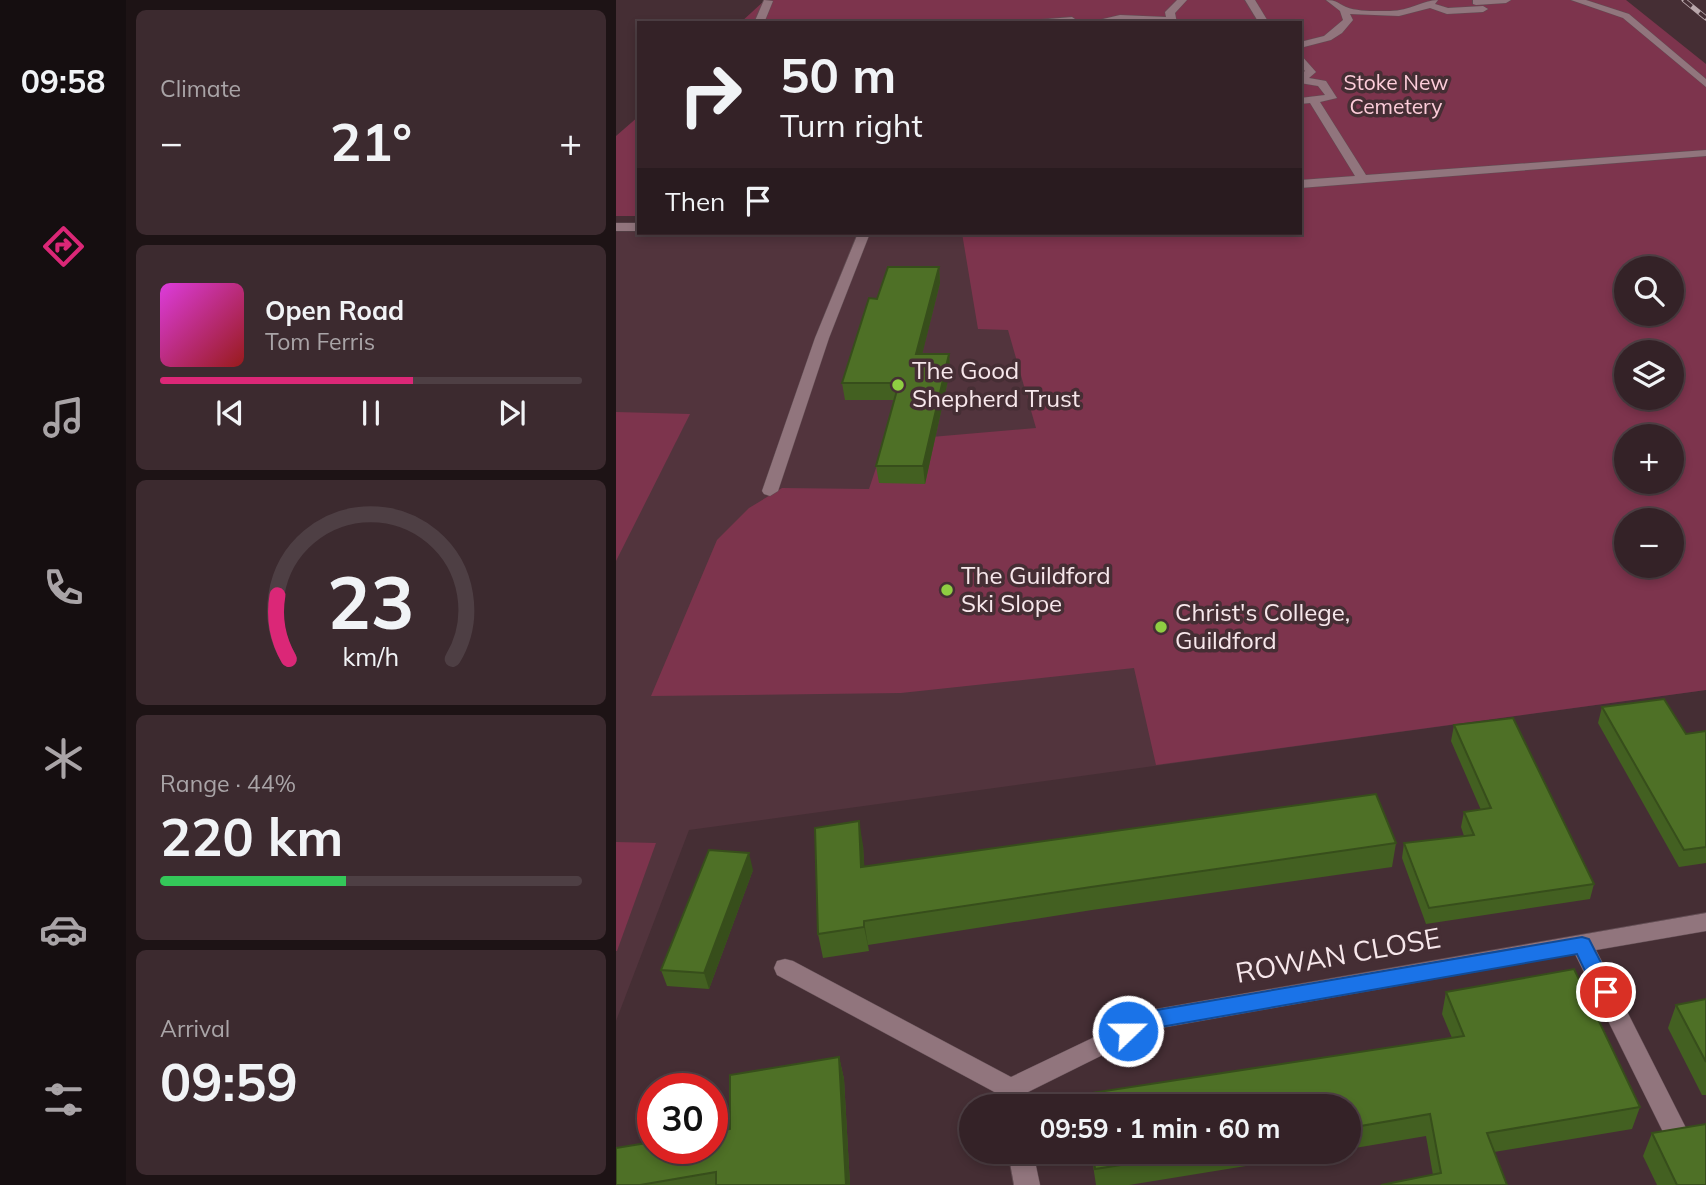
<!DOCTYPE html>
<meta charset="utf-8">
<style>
:root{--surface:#342227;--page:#3c2a2f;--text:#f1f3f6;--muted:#a9a4a7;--line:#4e3f44;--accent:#db2777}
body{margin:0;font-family:Mulish,sans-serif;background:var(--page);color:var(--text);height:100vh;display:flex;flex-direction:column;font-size:26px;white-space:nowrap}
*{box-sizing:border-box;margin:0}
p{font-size:23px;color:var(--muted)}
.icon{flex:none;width:38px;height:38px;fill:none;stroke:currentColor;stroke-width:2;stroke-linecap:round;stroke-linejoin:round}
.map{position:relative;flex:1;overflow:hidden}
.panel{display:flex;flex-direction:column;gap:10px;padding:10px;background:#1d1315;width:490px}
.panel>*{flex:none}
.banner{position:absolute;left:21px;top:21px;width:665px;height:214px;border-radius:0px;box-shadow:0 4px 10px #0003,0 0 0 2px var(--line);background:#342227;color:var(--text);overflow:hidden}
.buttons{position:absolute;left:998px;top:256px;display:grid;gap:14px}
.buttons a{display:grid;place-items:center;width:70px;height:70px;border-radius:50%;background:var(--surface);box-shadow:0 4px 10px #0003,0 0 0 2px var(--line);font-size:35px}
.speed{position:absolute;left:21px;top:1073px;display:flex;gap:14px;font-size:35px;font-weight:700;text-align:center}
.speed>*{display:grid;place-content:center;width:91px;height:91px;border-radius:50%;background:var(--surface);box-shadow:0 4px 10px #0003,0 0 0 2px var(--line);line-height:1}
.speed .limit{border:10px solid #d22;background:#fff;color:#111}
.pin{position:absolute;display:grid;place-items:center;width:60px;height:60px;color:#fff;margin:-30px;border:4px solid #fff;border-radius:50%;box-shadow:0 2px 7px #0007}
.me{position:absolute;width:77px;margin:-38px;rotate:68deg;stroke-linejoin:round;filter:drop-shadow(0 0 5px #0008)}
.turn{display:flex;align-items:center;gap:24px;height:147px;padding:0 28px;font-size:32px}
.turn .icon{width:91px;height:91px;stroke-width:2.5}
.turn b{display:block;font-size:49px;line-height:60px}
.then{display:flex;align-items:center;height:66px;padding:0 28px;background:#0003;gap:14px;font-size:26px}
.big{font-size:52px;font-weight:700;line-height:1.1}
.panel .widget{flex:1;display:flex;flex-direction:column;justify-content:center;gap:10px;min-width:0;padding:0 24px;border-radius:10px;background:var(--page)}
.panel .dial{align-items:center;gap:0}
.dial svg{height:182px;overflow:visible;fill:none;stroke:var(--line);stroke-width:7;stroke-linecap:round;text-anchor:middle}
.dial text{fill:var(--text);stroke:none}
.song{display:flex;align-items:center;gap:21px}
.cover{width:84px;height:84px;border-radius:10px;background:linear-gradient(135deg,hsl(300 70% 55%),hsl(0 70% 35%))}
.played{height:7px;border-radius:4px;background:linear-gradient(90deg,var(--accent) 60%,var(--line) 60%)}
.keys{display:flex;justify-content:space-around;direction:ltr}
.heat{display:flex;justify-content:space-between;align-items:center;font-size:38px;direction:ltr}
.charge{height:10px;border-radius:5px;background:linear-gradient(90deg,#34c759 44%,var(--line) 0)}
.trip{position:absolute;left:343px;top:1094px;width:402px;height:70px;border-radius:35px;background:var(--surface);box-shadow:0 4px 10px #0003,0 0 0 2px var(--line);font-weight:700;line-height:70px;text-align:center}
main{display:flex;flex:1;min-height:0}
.tab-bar{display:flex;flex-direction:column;width:126px;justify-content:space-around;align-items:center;background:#150e10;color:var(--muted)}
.tab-bar .icon{width:49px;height:49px}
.tab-bar .active{color:var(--accent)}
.tab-bar b{font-size:32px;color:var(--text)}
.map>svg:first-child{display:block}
.built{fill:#52343d;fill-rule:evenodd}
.green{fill:#7d344d;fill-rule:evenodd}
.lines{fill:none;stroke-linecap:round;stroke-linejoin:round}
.minor-casing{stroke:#604c52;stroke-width:1}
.minor{fill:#91757d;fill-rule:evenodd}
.rail-casing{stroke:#b9a7ab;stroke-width:5}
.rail{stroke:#452e34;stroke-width:3.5;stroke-dasharray:10;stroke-linecap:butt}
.wall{fill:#436021}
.shaded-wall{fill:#374e1b}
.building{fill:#4e7026;stroke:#374e1b;stroke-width:2}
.route{fill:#1a73e8;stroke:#114b97;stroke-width:2}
.poi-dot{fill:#8fcd42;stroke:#452e34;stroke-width:2.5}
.labels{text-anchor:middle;stroke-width:7;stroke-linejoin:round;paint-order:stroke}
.far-park-label{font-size:21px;fill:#fdcdda;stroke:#452e34}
.poi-label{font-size:24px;fill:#f7e7eb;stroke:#452e34;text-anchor:start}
.near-street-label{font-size:28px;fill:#f7e7eb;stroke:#452e34}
</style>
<main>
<nav class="tab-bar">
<b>09:58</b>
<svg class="icon active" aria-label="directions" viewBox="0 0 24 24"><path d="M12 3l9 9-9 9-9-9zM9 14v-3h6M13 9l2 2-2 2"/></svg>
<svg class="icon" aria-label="music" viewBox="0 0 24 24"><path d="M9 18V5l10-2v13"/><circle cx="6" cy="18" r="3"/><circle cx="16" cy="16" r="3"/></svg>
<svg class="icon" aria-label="phone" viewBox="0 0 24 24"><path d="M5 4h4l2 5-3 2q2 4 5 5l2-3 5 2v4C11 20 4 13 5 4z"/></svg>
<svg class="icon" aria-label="climate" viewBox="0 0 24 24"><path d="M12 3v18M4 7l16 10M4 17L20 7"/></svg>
<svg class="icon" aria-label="car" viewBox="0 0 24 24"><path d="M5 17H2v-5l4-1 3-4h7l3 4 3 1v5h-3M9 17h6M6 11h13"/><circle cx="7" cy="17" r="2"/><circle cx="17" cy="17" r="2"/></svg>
<svg class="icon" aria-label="filters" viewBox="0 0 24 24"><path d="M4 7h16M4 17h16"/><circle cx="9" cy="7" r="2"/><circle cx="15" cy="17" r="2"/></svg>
</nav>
<section class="panel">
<div class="widget"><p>Climate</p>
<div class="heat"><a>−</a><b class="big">21°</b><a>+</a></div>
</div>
<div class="widget">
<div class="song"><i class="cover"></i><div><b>Open Road</b><p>Tom Ferris</p></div></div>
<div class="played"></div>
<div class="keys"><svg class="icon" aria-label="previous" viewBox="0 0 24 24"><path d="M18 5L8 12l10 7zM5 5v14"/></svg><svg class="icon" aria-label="pause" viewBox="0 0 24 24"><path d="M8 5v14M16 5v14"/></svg><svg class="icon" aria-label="next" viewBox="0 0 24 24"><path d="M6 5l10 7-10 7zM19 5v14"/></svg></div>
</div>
<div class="widget dial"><svg viewBox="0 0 100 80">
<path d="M14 69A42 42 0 1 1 86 69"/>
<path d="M14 69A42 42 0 0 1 9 41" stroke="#db2777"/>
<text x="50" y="56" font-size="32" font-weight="700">23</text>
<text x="50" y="72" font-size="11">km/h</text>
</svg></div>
<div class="widget"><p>Range · 44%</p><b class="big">220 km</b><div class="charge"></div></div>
<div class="widget"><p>Arrival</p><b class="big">09:59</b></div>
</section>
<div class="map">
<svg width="1090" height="1185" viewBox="0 0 1090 1185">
<rect width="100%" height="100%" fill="#452e34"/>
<!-- built -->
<path class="built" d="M1090,166V690L73,830L0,1021V232L684,233ZM1010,268H1055V313H1010ZM1010,352H1055V397H1010ZM1010,436H1055V481H1010ZM1010,520H1055V565H1010Z"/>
<!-- green -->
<g class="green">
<path d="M149,0H1010L1090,64V690L540,765L518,668L285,693L35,696L101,540L133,508L166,488L253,489L269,441L420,428L392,330L362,329L346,233H684V23H124ZM1010,268H1055V313H1010ZM1010,352H1055V397H1010ZM1010,436H1055V481H1010ZM1010,520H1055V565H1010Z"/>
<path d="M23,116V216H0V136Z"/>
<path d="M0,412L74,414L0,561Z"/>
<path d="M0,842L40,843L1,951H0Z"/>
</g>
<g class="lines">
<!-- minor casing -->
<g class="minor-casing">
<g id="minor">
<path d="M148,0L157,1L148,23H138Z"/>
<path d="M561,0H571L559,13L561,23L515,20L470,23L504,15L550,17L549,12Z"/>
<path d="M629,0H639L653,23H643Z"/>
<path d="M710,0C721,0 721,3 730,7C742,12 762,11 774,11C794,11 807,0 822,0L819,4L832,8L867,6L872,9L867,12L831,14L814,8L783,16L734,14L737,20L726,33L715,40L684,48V42L708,36L727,20L724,11Z"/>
<path d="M857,0H895L890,3L860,5L857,4Z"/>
<path d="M955,0H970L1013,14L1090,79V87L1007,18Z"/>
<path d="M456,17L465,23H415L420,20Z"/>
<path d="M684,54L700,72L693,78L710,81L721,98L704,102L750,175L1090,150V156L684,188V180L739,176L694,103L684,104V98L709,95L702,86L684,83V75L689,71L684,65Z"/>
<rect x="0" y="223" width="23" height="8"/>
<path d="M242,233H254L213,338L162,491L154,496L148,494L146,491L199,338Z"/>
<path d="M1090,913V931L980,950L1073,1134L1070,1142L1061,1145L1052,1142L959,954L539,1029L408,1094L410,1106H386L384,1095L161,975L158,968L161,961L169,959L177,961L395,1077L535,1010Z"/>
<path d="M392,1152H417L424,1185H398Z"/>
</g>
</g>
<!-- minor -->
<use href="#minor" class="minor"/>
<!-- rail casing -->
<g class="rail-casing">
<path id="rail" d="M1068,0L1090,18"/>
</g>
<!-- rail -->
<use href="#rail" class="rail"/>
</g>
<!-- wall -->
<g class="wall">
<path d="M323,267L324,283L306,354H333L334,371L309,484L263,483L260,466L279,400H229L226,383L261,299Z"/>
<path d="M986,707L1070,734L1090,731V863L1063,867L982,723Z"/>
<path d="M838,725L978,884L974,899L810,924L786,858L788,843L848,836L845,827L848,812L865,810L835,741Z"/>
<path d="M780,843L776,867L476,910L252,945L253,951L207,958L202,934L247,845L248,867Z"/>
<path d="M137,870L93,989L51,986L45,970Z"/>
<path d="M830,992L1024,1107L1016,1129L878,1152L891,1185L817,1175L810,1136L733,1149V1106H469V1094L836,1038L826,1014Z"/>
<path d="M1090,999V1095H1086L1052,1028L1060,1005Z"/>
<path d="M223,1057L228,1079L234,1185H0L114,1129Z"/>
<path d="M1036,1133L1090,1185H1041L1027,1156Z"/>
<path d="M475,1152H715L513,1185H480Z"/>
</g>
<!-- shaded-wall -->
<g class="shaded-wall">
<path d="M323,267L324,283L302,371L300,354Z"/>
<path d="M333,354L334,371L309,484L307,466Z"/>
<path d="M243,821L247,845L250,891L245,867Z"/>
<path d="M133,853L137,870L93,989L88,973Z"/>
<path d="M248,921L253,951L248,927Z"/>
<path d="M223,1057L228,1079L234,1185H230Z"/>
</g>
<!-- building -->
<g class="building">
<path d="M272,267H323L300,354H333L307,466H260L283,383H226L253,298L261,299Z"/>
<path d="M1048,699L1070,734L1090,731V847L1068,850L986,707Z"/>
<path d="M897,718L978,884L813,908L788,843L858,835L848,812L875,808L838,725Z"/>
<path d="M760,794L780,843L475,887L248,921V927L202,934L199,828L243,821L245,867Z"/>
<path d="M93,850L133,853L88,973L45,970Z"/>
<path d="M958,969L1024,1107L871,1133L891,1185H765L825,1173L814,1114L733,1128V1106H470L469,1094L848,1036L830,992Z"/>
<path d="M1090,999V1062L1060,1005Z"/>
<path d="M223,1057L230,1185H100V1172L24,1185H0V1148L37,1142V1148H96V1132L114,1129V1075Z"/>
<path d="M1090,1124V1185H1061L1036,1133Z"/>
<path d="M477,1152H587L479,1169Z"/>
</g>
<!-- route -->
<path class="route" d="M966,937L973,939L997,986L1000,992L997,998L990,1001L982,998L961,954L539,1028L512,1040L505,1038L501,1031L505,1025L535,1011Z"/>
<!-- markers -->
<g class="poi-dot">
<circle cx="282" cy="385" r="7"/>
<circle cx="331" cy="590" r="7"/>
<circle cx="545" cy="627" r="7"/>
</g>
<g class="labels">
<!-- far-park labels -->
<g class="far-park-label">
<text x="780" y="90">Stoke New<tspan x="780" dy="24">Cemetery</tspan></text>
</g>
<!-- poi labels -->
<g class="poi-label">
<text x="296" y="379">The Good<tspan x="296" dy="28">Shepherd Trust</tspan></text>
<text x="345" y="584">The Guildford<tspan x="345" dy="28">Ski Slope</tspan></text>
<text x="559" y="621">Christ's College,<tspan x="559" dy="28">Guildford</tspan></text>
</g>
<!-- near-street labels -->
<g class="near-street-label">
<text transform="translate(722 955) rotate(-10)" y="10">ROWAN CLOSE</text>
</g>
</g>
</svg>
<div class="buttons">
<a><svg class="icon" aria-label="search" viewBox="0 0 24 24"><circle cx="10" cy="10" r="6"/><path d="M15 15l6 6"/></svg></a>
<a><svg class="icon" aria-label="layers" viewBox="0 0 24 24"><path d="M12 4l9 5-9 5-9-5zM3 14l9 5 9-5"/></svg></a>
<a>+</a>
<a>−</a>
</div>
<div class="speed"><div class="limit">30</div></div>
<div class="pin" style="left:990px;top:992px;background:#d93025"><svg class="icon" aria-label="arrive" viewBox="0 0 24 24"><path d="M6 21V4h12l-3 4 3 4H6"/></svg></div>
<svg class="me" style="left:512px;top:1031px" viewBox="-20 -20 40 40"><circle r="17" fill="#1a73e8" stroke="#fff" stroke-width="3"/><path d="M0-11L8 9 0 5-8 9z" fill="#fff"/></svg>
<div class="trip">09:59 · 1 min · 60 m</div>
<div class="banner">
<div class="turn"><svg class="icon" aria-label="right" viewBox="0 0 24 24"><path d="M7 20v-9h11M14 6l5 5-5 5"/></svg><div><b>50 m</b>Turn right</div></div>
<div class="then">Then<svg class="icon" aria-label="arrive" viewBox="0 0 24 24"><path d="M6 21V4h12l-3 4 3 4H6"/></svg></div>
</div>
</div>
</main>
